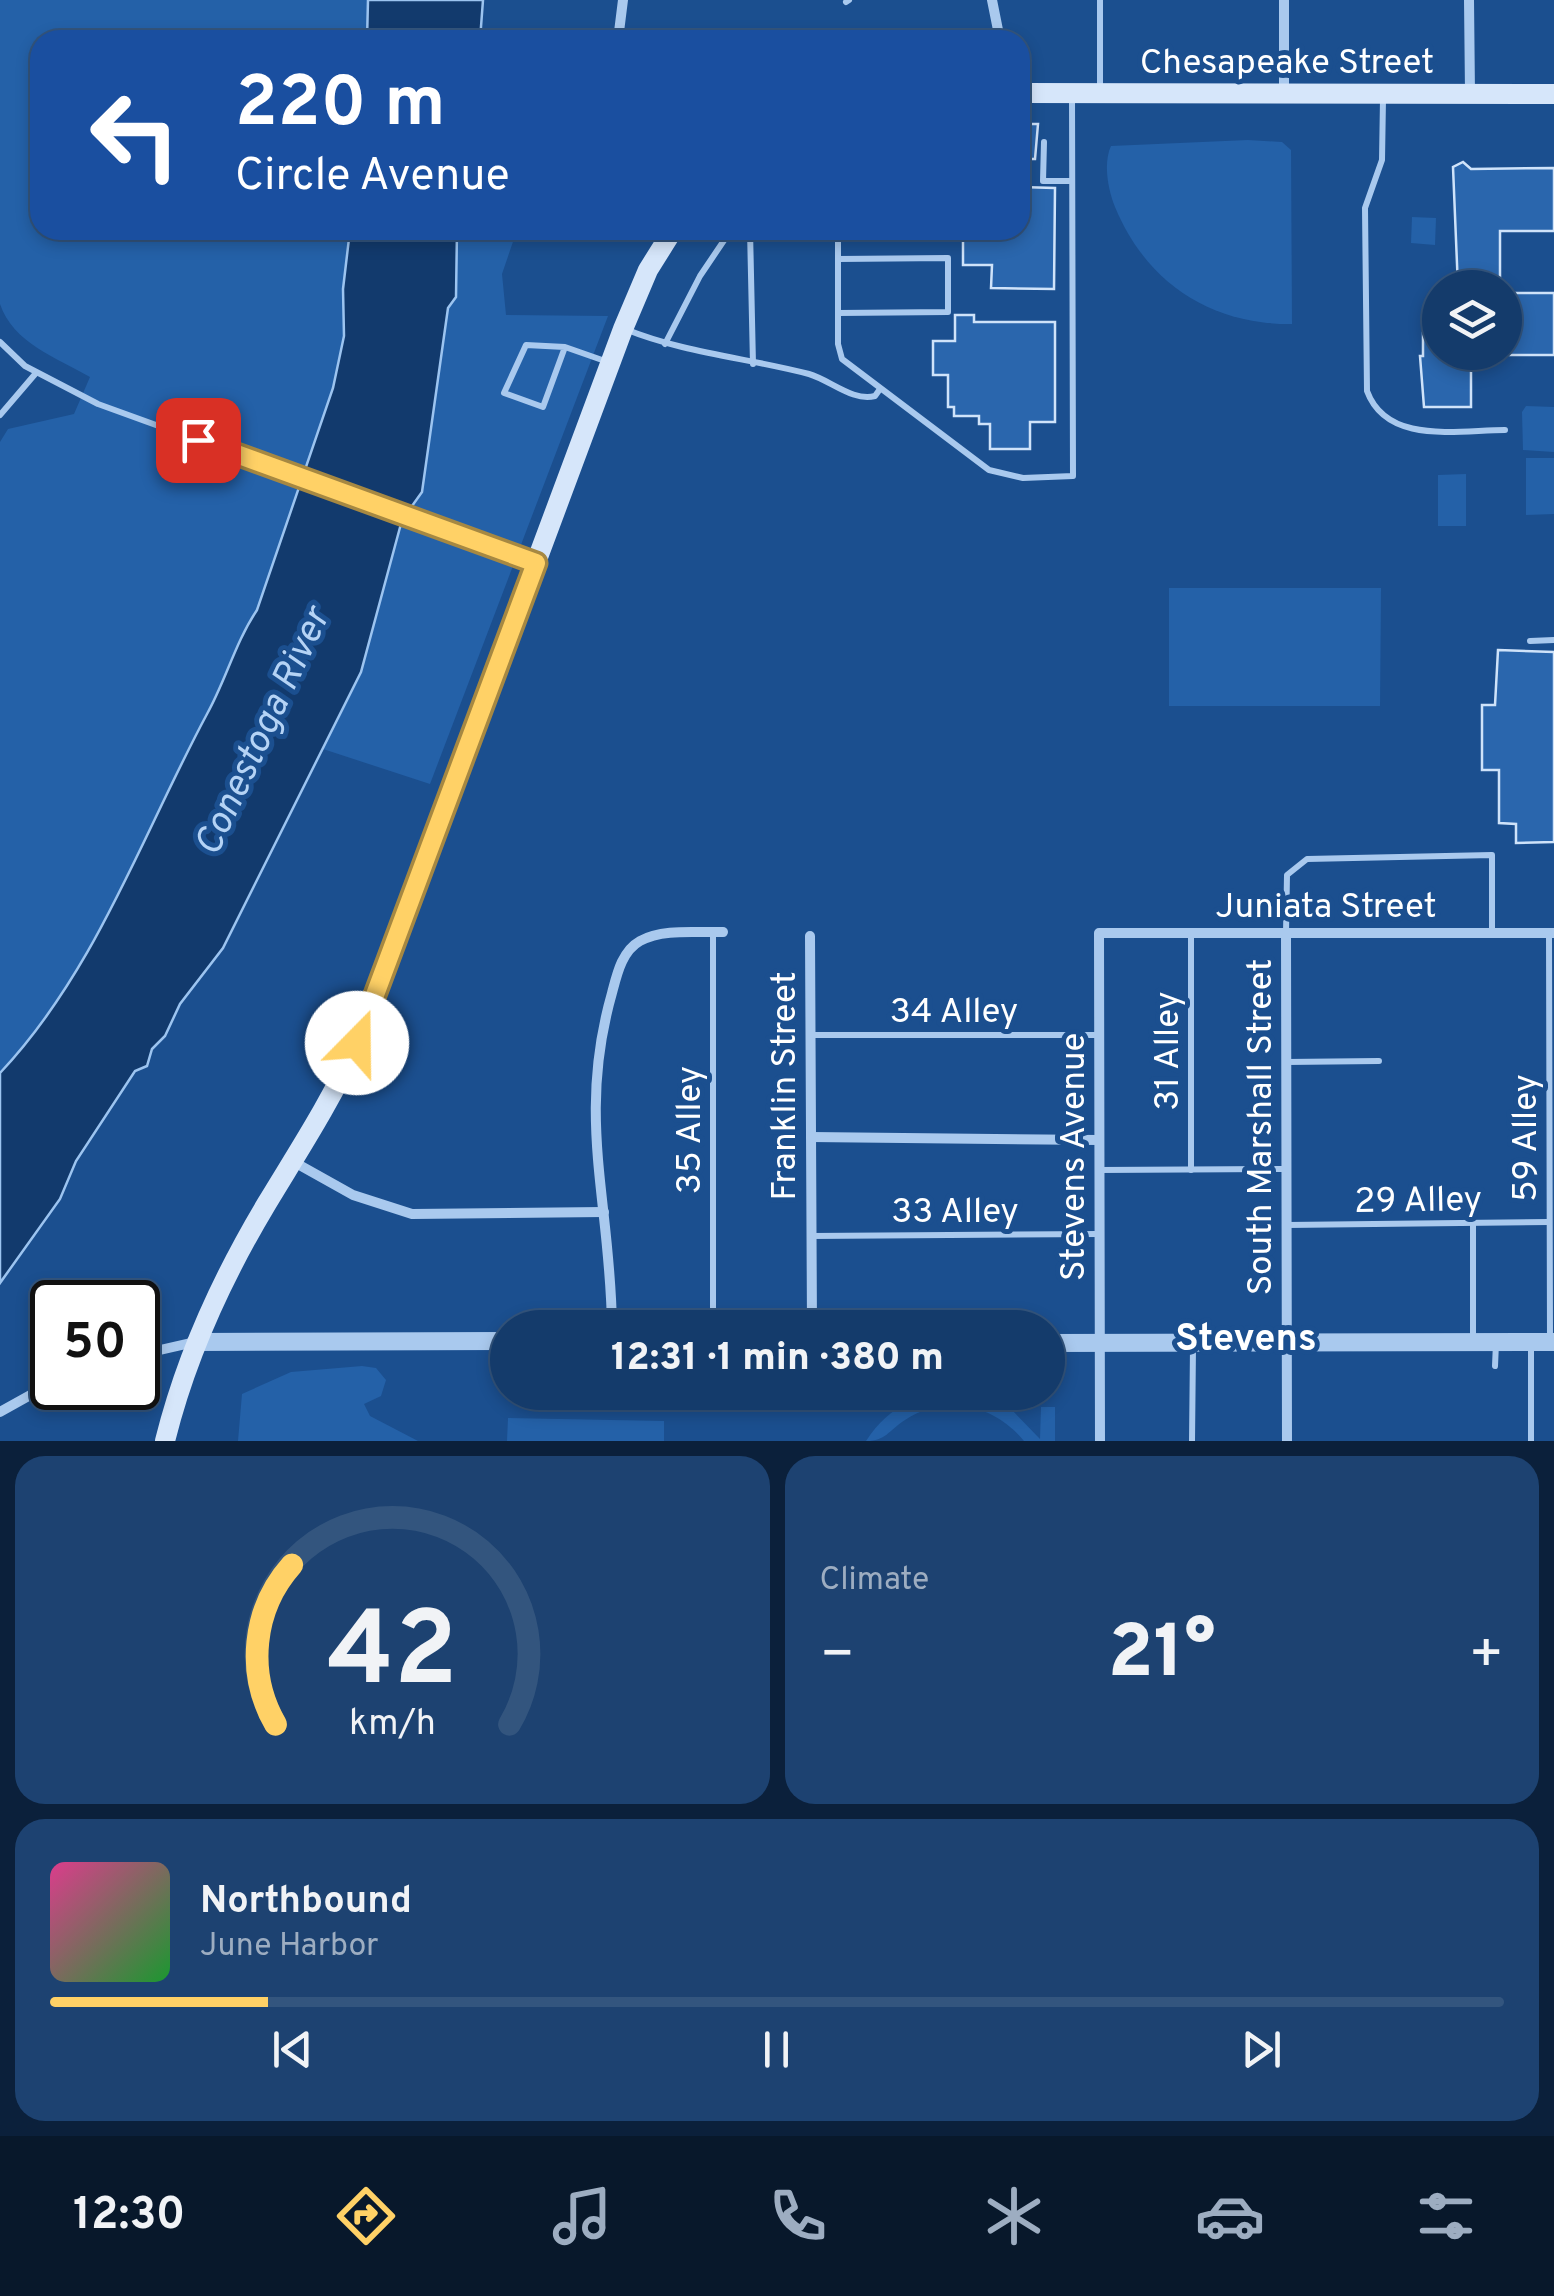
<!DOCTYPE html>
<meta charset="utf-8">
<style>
:root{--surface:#143b6b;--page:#1d4271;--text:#f1f3f6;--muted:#9dadc1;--line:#33557e;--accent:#ffd166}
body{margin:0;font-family:Overpass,sans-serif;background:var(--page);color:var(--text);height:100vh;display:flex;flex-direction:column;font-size:38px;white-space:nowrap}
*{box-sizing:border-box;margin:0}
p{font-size:32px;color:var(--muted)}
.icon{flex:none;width:55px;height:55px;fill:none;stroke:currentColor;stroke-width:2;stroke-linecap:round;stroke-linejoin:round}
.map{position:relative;height:1441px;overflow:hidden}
.details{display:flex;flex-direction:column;gap:15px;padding:15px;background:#0b203b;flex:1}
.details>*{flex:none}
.banner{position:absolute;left:30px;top:30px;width:1000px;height:210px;border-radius:30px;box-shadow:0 5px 15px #0003,0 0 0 2px var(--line);background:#1a4fa0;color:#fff;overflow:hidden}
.controls{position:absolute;left:1422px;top:270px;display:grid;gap:20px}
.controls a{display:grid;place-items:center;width:100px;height:100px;border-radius:50%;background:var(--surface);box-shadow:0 5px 15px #0003,0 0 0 2px var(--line);font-size:50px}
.speed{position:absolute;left:30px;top:1280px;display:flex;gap:20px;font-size:50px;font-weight:700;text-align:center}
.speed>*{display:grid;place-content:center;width:130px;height:130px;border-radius:50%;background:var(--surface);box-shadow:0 5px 15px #0003,0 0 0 2px var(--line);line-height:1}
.speed .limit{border:5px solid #111;border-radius:15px;background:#fff;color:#111}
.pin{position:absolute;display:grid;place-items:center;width:85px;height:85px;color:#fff;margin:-42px;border-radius:20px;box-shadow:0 5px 15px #0006}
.me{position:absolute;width:110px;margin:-55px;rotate:22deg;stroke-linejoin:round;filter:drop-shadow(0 0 8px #0008)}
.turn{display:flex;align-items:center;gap:35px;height:210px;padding:0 40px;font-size:45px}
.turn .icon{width:130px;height:130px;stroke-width:2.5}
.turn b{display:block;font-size:70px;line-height:85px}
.big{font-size:75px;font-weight:800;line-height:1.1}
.details .widget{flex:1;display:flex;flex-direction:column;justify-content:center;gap:15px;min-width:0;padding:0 35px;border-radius:30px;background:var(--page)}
.details .dial{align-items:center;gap:0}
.dial svg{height:260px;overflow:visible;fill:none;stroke:var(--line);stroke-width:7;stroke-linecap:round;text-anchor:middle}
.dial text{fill:var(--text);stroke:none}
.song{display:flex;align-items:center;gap:30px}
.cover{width:120px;height:120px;border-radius:15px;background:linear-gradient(135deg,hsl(330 70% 55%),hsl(130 70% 35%))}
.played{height:10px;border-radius:5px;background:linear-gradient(90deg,var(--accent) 15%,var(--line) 15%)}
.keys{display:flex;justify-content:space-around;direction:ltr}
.heat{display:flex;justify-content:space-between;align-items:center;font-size:55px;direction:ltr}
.details .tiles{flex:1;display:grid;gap:15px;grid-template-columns:1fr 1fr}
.widget:last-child{grid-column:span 2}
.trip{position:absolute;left:490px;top:1310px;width:575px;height:100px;border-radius:50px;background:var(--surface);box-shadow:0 5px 15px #0003,0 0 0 2px var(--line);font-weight:800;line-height:100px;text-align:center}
.dock{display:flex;height:160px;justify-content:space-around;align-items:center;background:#08182b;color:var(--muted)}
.dock .icon{width:70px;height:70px}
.dock .on{color:var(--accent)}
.dock b{font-size:45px;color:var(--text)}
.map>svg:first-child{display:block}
.green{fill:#2461a8}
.water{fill:#123a6d;stroke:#9cc4f0;stroke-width:2.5}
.building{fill:#2a66ad;stroke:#cfe3fa;stroke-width:2.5}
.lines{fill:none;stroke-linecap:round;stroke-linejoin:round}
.service{stroke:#a9c9ee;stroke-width:6}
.minor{stroke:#a9c9ee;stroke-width:10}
.tertiary{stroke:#a9c9ee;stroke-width:18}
.secondary{stroke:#d6e6fa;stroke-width:20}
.route-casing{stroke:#a68842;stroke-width:25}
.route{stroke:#ffd166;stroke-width:18}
.labels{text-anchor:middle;stroke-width:10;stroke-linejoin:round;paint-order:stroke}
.street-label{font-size:35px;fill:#fff;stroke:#1b4f8f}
.water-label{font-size:38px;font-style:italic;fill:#b5d3f5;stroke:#1b4f8f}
.neighbourhood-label{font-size:38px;font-weight:bold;fill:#fff;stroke:#1b4f8f}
</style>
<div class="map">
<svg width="1554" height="1441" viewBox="0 0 1554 1441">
<rect width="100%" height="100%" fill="#1b4f8f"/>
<!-- green -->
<g class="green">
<path d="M0,0H368L367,40H40V230H350L343,289L344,336L333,388L257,610C235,643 226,680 207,714C142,835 96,971 0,1073V442L8,429L74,414L90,377C57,358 13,343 0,304Z"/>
<path d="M1248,140L1282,142L1291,150L1292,324C1210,325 1146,282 1115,207C1108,190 1103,163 1111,146Z"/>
<path d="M1412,217L1436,218L1435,245L1411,243Z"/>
<path d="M457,230H517L502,274L506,315L608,316L430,784L323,749L361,672L402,520L422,492L448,308L456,297Z"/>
<path d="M1526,406L1554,407V452L1523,450L1522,412Z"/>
<path d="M1526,458H1554V514L1526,515Z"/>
<path d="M1466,474V526H1438V475Z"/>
<path d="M1169,588H1381L1380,706H1169Z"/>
<path d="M362,1366L376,1368L386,1380L381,1396L364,1404L370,1416L418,1441H238L242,1394L291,1372Z"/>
<path d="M971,1393L1009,1407L1040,1439L1041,1407H1055V1441H1024C995,1405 945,1393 905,1420C888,1431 886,1441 866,1441C892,1401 925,1392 971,1393Z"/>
<path d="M508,1418L664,1421V1441H507Z"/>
</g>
<!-- water -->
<g class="water">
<path d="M368,0H483L480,40H367Z"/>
<path d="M350,230H457L456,297L448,308L422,492L402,520L361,672L223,948L180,1004L165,1036L152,1049L147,1066L135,1071L76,1161L60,1199L0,1283V1073C96,971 142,835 207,714C226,680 235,643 257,610L333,388L344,336L343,289Z"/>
</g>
<!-- building -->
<g class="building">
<path d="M1020,124H1038L1035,159H1020Z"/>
<path d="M1463,162L1471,169L1554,168V231H1500V288H1458L1453,167Z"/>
<path d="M1020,187L1055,188L1054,289L991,288L992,265H963V230H1020Z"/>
<rect x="1505" y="293" width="49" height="62"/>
<path d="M955,315H974V322H1055V422H1030V449H990V424H979V416H954V407H948V375H933V341H955Z"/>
<path d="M1423,333H1440V352H1471V407H1424L1420,356H1423Z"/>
<path d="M1498,650L1554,652V842L1516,843V824L1499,823V770H1482V705H1495Z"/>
</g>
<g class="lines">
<!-- service -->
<g class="service">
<path d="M1100,0V89"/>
<path d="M846,2L849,0"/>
<path d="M1383,99L1382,160L1365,208L1367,391C1387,445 1457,430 1505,430"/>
<path d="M1044,142L1043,181H1071"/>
<path d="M750,230L753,364"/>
<path d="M838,230V344L842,359L989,470L1023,478L1073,476L1072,96"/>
<path d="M838,313L948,312V258L838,259"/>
<path d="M625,329C684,353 748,358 809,374C830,380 853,402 875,396L880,389"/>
<path d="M0,342L25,366L98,404L531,561"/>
<path d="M665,344L700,276L731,230"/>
<path d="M565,347L543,407L504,393L526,345L565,347L605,361"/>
<path d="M0,415L36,373"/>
<path d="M1530,641L1554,640"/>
<path d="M713,932V1328"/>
<path d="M1286,933L1287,875L1307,859L1492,855V933"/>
<path d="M1549,933L1550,1341"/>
<path d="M810,1035H1099"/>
<path d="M1286,1062L1379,1061"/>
<path d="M1099,1170L1285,1169"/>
<path d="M1191,1170V934"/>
<path d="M1287,1225L1549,1222"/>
<path d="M811,1236L1099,1234"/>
<path d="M1473,1342V1223"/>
<path d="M1531,1342V1441"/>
<path d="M1495,1366L1496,1343"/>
<path d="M1192,1441L1193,1347"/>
</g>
<!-- minor -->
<g class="minor">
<path d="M992,0L1000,40"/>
<path d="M1469,0L1470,93"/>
<path d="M618,40L623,0"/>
<path d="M1284,93V0"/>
<path d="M1286,933L1287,1441"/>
<path d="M810,936L812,1328"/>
<path d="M811,1137L1099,1140"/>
<path d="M294,1162L353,1195L412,1214L604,1212"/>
<path d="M612,1328C611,1203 576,1119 612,993C617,974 622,951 640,941C663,928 698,933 723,932"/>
<path d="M138,1355L195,1342"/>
<path d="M0,1412L52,1383"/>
<path d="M1100,1441L1099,933H1554"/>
</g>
<!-- tertiary -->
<g class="tertiary">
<path d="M196,1342L508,1341"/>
<path d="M1048,1343L1554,1342"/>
</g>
<!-- secondary -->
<g class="secondary">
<path d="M1020,93L1554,94"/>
<path d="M165,1441C186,1356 222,1278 267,1203C299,1150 332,1100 357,1043L623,329L648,270L673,230"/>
</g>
</g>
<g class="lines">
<!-- route casing -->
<g class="route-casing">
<path id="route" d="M198,440L536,563L357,1043"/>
</g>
<!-- route -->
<use href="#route" class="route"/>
</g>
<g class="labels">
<!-- street labels -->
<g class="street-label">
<text x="1287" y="73">Chesapeake Street</text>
<text x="1326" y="917">Juniata Street</text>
<text x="954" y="1022">34 Alley</text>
<text transform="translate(1166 1051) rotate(-90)" y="12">31 Alley</text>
<text transform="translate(783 1086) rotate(-90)" y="12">Franklin Street</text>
<text transform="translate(1259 1127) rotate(-90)" y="12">South Marshall Street</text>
<text transform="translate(688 1130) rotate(-90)" y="12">35 Alley</text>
<text transform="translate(1524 1138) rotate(-90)" y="12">59 Alley</text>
<text transform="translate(1072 1157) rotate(-90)" y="12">Stevens Avenue</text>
<text transform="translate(1418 1199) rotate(-1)" y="12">29 Alley</text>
<text x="955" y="1222">33 Alley</text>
</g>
<!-- water labels -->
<g class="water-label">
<text transform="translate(261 731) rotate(-65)" y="13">Conestoga River</text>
</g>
<!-- neighbourhood labels -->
<g class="neighbourhood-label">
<text x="1246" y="1350">Stevens</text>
</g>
</g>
</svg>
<div class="controls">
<a><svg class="icon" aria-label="layers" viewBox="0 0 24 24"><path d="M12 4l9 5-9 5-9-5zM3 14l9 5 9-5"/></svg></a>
</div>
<div class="speed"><div class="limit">50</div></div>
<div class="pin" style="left:198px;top:440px;background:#d93025"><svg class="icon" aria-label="arrive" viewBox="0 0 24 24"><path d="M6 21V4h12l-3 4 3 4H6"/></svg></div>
<svg class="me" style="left:357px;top:1043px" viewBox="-20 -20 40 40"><circle r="19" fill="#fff"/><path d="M0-13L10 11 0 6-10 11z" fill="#ffd166"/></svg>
<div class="trip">12:31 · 1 min · 380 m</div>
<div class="banner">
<div class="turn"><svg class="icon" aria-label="left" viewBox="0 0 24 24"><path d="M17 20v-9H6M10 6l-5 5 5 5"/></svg><div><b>220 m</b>Circle Avenue</div></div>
</div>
</div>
<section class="details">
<div class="tiles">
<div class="widget dial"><svg viewBox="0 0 100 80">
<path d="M14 69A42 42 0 1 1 86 69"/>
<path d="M14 69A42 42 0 0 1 19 20" stroke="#ffd166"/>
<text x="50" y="56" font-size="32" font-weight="700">42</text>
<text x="50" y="72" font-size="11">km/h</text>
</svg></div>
<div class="widget"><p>Climate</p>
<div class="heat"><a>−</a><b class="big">21°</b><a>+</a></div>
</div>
<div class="widget">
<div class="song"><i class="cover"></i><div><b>Northbound</b><p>June Harbor</p></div></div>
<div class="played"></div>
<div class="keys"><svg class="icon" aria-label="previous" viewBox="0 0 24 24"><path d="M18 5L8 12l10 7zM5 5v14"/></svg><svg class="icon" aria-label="pause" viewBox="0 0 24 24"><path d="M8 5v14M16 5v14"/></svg><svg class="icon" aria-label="next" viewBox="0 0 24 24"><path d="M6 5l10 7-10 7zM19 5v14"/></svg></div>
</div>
</div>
</section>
<nav class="dock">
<b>12:30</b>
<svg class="icon on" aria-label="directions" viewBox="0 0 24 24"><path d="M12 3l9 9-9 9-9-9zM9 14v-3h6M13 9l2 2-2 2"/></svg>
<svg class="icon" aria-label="music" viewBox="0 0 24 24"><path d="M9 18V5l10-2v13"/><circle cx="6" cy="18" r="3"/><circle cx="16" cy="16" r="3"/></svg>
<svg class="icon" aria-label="phone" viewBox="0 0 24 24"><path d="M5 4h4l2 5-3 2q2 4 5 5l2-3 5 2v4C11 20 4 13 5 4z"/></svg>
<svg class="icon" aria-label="climate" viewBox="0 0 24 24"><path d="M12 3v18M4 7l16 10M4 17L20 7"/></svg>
<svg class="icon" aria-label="car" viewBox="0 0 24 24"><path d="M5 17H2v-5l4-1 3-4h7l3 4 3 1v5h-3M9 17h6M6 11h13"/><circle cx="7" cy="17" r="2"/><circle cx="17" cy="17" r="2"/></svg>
<svg class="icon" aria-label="filters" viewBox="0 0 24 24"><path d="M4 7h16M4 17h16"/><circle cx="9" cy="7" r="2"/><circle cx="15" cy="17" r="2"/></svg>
</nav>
